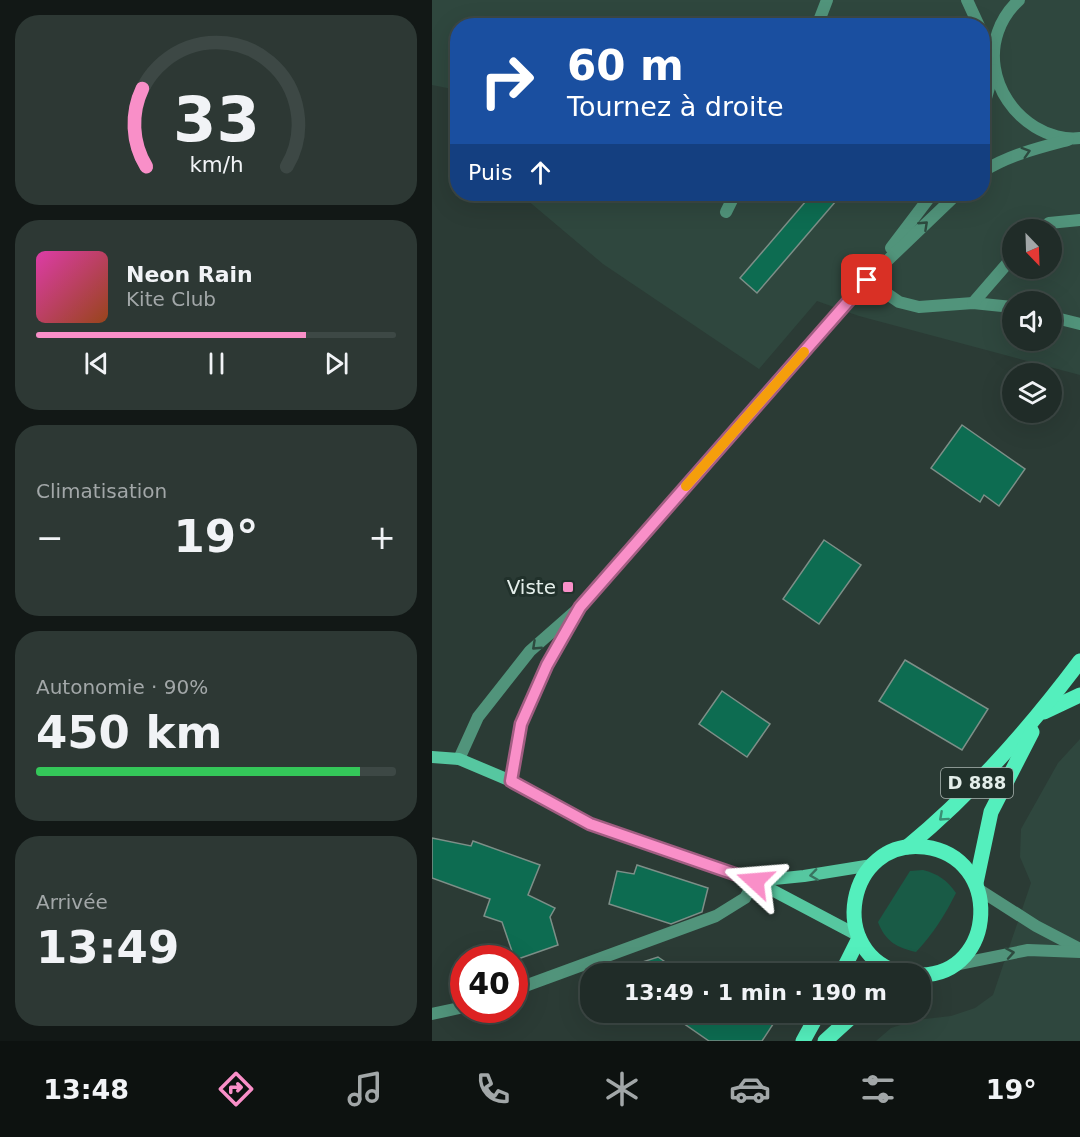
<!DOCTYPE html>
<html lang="fr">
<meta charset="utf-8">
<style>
:root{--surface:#202c28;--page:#2d3834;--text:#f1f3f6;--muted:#a2a7a8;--line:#3d4845;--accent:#f98fc8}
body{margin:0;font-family:"DejaVu Sans",sans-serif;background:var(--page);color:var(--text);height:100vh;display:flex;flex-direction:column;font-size:22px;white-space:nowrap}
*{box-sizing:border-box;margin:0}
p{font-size:20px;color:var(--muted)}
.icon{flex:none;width:33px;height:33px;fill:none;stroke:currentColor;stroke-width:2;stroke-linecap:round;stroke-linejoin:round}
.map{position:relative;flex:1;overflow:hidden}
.details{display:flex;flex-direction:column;gap:15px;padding:15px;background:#121816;width:432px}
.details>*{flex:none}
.hud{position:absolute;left:18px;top:18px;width:540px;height:183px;border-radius:24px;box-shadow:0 6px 24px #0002,0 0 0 2px var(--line);background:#1a4fa0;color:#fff;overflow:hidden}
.needle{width:39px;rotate:157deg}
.controls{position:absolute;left:570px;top:219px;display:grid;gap:12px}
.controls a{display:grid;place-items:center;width:60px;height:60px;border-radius:50%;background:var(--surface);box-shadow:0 6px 24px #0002,0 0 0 2px var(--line);font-size:30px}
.speed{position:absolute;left:18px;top:945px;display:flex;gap:12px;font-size:30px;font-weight:700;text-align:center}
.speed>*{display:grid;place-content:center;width:78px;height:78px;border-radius:50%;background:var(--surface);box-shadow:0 6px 24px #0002,0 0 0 2px var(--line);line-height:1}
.speed .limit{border:9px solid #d22;background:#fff;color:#111}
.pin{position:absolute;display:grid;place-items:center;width:51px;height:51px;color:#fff;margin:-26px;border-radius:12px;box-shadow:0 3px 9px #0006}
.me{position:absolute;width:66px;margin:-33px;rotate:289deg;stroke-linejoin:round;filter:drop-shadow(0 0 4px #0008)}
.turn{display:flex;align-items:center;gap:21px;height:126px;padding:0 18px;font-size:27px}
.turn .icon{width:78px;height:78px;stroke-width:2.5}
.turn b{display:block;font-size:42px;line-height:51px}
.then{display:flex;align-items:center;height:57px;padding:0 18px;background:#0003;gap:12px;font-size:22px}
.big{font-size:45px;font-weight:700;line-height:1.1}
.details .card{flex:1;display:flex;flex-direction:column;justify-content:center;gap:9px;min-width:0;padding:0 21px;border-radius:24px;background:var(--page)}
.details .dial{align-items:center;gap:0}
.dial svg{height:156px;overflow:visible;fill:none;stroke:var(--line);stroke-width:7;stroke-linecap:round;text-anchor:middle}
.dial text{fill:var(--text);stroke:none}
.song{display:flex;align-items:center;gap:18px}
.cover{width:72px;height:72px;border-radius:9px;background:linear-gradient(135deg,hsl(320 70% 55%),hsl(20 70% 35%))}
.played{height:6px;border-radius:3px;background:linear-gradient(90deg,var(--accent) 75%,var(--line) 75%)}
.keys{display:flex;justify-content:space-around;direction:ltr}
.heat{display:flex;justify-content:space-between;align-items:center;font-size:33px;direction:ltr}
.charge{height:9px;border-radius:4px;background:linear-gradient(90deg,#34c759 90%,var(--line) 0)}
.trip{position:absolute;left:148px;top:963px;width:351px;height:60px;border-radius:24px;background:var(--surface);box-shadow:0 6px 24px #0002,0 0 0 2px var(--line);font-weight:700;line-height:60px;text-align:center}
.dock{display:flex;height:96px;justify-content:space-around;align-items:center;background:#0d1210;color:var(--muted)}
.dock .icon{width:42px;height:42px}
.dock .active{color:var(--accent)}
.dock b{font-size:27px;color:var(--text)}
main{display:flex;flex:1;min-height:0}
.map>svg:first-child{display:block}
.built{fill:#2f473e;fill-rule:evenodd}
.green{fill:#195b46}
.building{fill:#0d6c51;stroke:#7d8f88;stroke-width:1.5}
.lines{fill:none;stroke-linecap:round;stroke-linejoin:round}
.lane{stroke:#51947b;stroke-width:12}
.street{stroke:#51947b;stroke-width:12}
.secondary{stroke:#56c7a0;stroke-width:12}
.primary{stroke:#54efbd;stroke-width:15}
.oneway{stroke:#2d4a3f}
.oneway2{stroke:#3a9074}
.oneway3{stroke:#397460}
.route-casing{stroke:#a25d82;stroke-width:15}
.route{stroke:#f98fc8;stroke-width:10}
.slow{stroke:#f59e0b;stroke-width:10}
.poi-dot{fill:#f98fc8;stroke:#21312b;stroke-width:2}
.labels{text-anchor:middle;stroke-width:6;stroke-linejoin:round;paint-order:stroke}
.shield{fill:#21312b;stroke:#aab5b1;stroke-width:1.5}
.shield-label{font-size:18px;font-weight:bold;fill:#e4eeea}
.poi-label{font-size:20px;fill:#e4eeea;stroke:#21312b;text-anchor:end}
</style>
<main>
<section class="details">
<div class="card dial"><svg viewBox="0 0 100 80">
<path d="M14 69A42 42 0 1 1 86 69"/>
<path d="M14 69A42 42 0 0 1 12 29" stroke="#f98fc8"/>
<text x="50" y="56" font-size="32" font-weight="700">33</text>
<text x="50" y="72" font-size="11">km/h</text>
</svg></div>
<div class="card">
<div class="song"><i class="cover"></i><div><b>Neon Rain</b><p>Kite Club</p></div></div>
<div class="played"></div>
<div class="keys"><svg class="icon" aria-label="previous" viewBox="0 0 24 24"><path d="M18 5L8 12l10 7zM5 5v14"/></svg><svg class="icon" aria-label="pause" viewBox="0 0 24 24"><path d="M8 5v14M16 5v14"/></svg><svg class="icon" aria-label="next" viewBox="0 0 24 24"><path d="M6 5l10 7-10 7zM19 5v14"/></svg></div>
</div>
<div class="card"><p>Climatisation</p>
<div class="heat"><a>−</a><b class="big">19°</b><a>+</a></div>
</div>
<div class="card"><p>Autonomie · 90%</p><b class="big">450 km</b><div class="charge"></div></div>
<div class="card"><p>Arrivée</p><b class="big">13:49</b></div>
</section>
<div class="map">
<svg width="648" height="1041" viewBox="0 0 648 1041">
<rect width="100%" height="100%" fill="#2b3b35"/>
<!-- built -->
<g class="built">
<path d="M0,0H648V375L427,316L385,301L327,369L171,264L88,194H550V26H26L25,90L0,85ZM580,230H620V268H580ZM580,302H620V340H580Z"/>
<path d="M648,739V1041H444L459,1028L484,1020L519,1016L543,1008L561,995L599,883L588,857L589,829L626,763Z"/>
</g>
<!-- green -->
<path class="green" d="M491,870C506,874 515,880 524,893C513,915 501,934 484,952C465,948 453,941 446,922L478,871Z"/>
<!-- building -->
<g class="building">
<path d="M380,194H410L325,293L308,278Z"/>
<path d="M530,425L593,469L567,506L552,495L548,502L499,468Z"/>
<path d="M392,540L429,565L387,624L351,599Z"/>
<path d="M473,660L556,709L530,750L447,701Z"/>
<path d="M290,691L338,724L315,757L267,724Z"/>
<path d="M0,838L39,846L41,841L108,865L96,895L123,908L118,917L126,945L83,960L70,922L52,916L58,899L0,878Z"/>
<path d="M205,865L276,888L270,912L239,924L177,904L185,871L202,874Z"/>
<path d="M226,957L251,974H201L207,963Z"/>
<path d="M332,964L345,974H325Z"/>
<path d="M235,1012H349L330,1041H277Z"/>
</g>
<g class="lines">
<!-- lane -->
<g class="lane">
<path d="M535,0L547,26"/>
<path d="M385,26L395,0"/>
<path d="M550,36L561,66"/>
<path d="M294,212L303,194"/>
<path d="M608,230L617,223L648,220"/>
<path d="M435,280L467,302L487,307L541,303L580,307"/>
<path d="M541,303L580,258"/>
<path d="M620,317L648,324"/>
<path d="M27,759L46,717L98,651L148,607"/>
<path d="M79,781L89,724L115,665L143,616"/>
</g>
<!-- street -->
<g class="street">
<path d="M587,0C546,38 558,99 603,127C616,135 633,140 648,138"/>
<path d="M550,112L562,70"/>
<path d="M550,172C577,155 606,148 636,140"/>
<path d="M459,248L500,194"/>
<path d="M148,607L435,280L525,194"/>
<path d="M546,889L604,926L648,949"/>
<path d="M522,965L596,950L648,952"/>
<path d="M82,990L284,916L313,898L323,881"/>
<path d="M0,1014L32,1007"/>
</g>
<!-- secondary -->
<g class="secondary">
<path d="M0,757L27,759L79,781L158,824L323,881L425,935"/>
<path d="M323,881L372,876L440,865"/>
</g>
<!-- primary -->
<g class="primary">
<path d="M612,712L648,695"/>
<path d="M475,847C541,793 597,729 648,661"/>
<path d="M544,883L559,812L600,732"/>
<path d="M409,974L427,938"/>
<path d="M472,974C392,955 415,837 493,847C571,857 565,974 489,975"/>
<path d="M371,1041L387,1012"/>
<path d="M393,1041L425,1012"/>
</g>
</g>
<!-- one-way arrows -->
<defs><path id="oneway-chevron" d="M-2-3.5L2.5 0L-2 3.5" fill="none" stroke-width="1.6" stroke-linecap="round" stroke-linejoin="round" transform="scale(1.5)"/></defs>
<g class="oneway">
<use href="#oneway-chevron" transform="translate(594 152) rotate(-17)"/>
<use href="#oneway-chevron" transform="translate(492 225) rotate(-43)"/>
<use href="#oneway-chevron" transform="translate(104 646) rotate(137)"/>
<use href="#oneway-chevron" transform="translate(578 953) rotate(-10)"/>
</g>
<use class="oneway2" href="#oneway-chevron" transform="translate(511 817) rotate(138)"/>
<use class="oneway3" href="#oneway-chevron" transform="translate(382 875) rotate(172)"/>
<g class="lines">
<!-- route casing -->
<g class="route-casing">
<path id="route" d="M323,881L158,824L79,781L89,724L115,665L148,607L435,280"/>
</g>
<!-- route -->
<use href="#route" class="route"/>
<!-- slow -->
<path class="slow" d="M254,486L372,352"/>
</g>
<!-- markers -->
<rect class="poi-dot" x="130" y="581" width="12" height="12" rx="3"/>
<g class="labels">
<!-- shield labels -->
<rect class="shield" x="509" y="768" width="72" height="30" rx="4.5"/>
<g class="shield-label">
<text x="545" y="789">D 888</text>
</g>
<!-- poi labels -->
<g class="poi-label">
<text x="124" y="594">Viste</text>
</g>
</g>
</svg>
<div class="controls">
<a><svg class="needle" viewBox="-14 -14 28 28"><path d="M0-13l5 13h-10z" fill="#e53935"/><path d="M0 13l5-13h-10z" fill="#a2a7a8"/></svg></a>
<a><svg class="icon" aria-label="sound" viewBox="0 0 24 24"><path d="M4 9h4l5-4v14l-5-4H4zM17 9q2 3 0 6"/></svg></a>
<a><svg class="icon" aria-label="layers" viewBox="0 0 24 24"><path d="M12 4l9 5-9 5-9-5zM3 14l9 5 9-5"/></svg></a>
</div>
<div class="speed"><div class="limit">40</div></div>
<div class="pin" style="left:435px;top:280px;background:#d93025"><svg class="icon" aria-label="arrive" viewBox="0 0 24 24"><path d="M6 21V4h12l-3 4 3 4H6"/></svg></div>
<svg class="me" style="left:323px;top:881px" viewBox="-20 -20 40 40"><path d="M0-17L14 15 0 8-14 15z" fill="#f98fc8" stroke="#fff" stroke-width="4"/></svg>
<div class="trip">13:49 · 1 min · 190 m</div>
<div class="hud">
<div class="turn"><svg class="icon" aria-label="right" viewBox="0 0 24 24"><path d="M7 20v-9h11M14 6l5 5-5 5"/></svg><div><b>60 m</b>Tournez à droite</div></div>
<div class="then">Puis<svg class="icon" aria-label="ahead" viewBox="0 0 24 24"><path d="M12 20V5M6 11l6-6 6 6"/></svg></div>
</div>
</div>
</main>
<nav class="dock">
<b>13:48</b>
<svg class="icon active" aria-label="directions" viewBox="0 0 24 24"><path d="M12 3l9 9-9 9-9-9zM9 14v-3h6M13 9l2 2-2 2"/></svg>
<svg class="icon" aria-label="music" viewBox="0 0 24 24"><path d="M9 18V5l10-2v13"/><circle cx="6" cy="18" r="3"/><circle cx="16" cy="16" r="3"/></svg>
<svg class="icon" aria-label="phone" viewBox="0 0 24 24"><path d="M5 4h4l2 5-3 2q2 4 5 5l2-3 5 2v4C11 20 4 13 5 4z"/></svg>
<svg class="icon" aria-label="climate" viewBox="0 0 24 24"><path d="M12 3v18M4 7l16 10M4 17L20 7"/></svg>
<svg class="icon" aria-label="car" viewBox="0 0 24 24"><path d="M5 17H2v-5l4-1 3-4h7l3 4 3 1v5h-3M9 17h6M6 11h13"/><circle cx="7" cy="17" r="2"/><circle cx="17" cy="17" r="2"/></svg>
<svg class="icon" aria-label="filters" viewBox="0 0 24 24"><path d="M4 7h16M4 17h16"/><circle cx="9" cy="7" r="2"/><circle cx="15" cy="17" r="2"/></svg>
<b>19°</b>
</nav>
